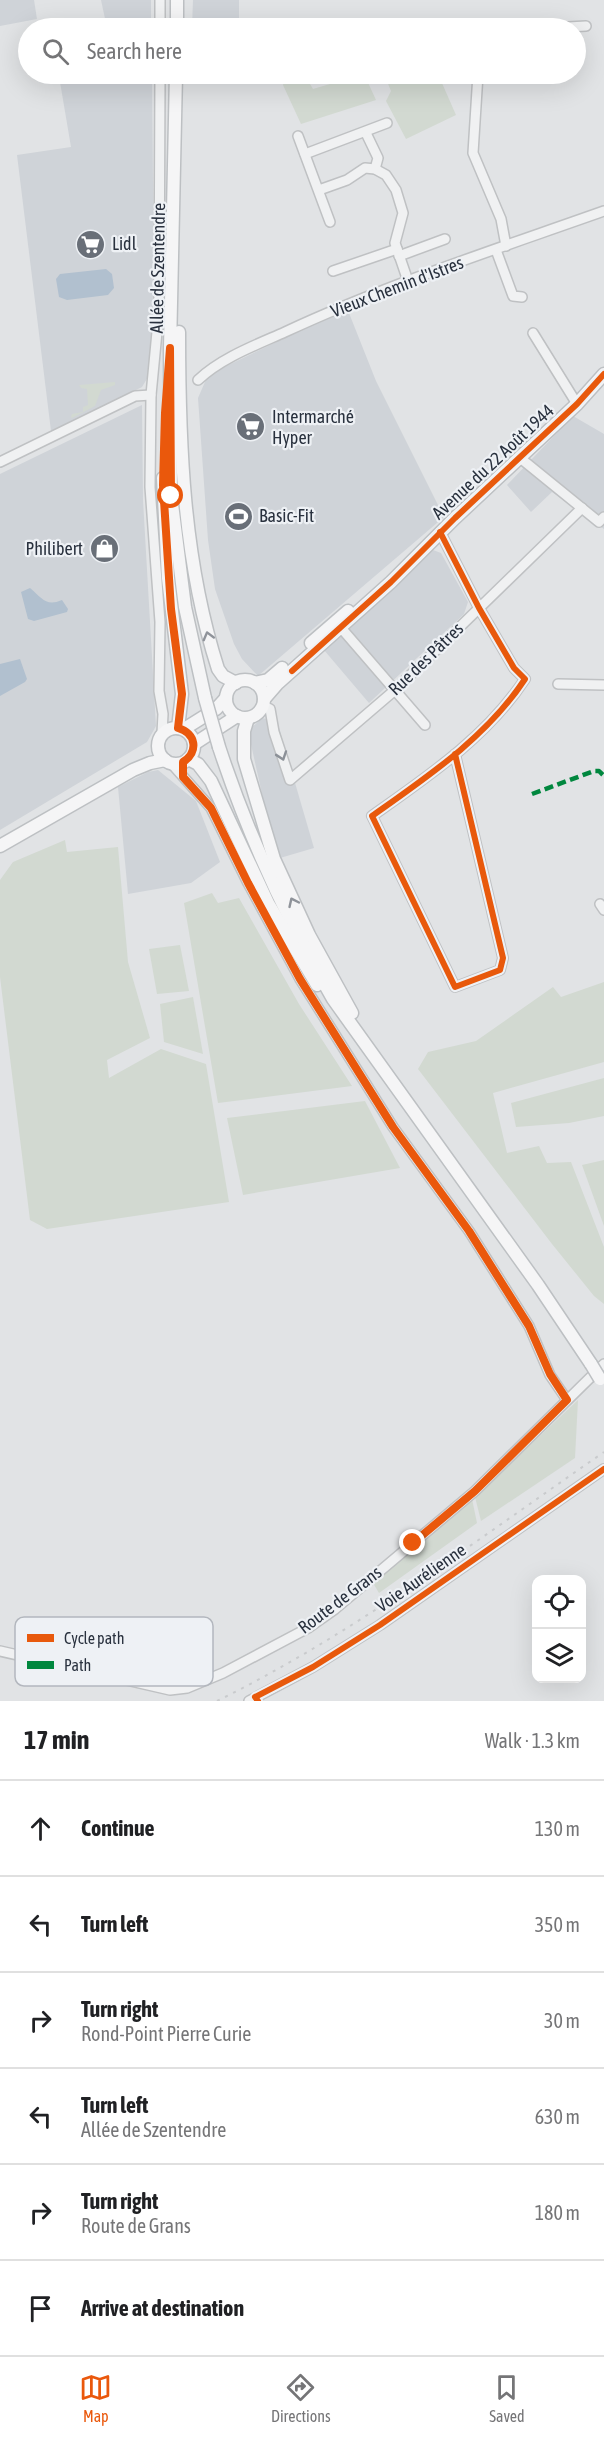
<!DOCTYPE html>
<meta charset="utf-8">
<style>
:root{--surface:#fff;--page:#f2f2f2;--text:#202124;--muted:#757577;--line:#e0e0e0;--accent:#ea580c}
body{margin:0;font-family:"Asap Condensed",sans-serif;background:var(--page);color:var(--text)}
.controls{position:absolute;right:18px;bottom:18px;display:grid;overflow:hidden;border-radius:12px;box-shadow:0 6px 24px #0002}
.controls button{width:54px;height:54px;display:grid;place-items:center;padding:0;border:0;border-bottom:2px solid var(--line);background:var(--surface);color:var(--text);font:30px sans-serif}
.stop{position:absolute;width:18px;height:18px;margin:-14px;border:4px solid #ea580c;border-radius:50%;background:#fff}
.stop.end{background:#ea580c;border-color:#fff;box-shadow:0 2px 6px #0008}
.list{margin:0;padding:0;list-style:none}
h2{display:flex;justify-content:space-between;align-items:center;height:78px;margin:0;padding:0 24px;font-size:26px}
h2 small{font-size:20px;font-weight:400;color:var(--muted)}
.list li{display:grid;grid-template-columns:39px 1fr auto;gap:18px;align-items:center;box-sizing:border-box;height:96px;padding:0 24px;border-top:2px solid var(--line)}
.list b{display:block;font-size:22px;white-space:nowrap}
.list p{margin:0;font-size:20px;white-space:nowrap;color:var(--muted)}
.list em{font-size:20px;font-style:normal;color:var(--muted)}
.icon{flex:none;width:33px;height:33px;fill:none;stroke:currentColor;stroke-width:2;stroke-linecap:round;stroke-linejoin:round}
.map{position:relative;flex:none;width:604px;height:1701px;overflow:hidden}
.search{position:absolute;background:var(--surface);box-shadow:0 6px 24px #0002;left:18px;right:18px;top:18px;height:66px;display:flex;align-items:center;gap:15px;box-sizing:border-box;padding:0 21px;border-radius:33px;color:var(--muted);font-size:22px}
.sheet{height:654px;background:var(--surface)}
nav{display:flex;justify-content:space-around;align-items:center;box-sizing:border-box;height:84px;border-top:2px solid var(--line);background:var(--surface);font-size:16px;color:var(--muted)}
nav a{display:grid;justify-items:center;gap:3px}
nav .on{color:var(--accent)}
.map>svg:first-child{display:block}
.built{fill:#cfd3d8}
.green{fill:#d2d9d1}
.water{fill:#b1c0cf}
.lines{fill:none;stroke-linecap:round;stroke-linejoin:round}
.minor-casing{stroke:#bfc1c3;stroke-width:12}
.major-casing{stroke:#bdc0c3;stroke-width:15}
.minor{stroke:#f0f1f2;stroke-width:9}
.major{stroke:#f5f5f6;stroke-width:12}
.rail{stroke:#c9cbcd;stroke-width:2;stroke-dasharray:3 6;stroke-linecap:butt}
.major-bridge-casing{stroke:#bdc0c3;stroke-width:15;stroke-linecap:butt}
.major-bridge{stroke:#f5f5f6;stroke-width:12}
.quiet{stroke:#00873e;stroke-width:4.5;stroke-dasharray:9 4.5;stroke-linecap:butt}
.cycleway-casing{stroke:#eef1f5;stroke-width:10}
.cycleway{stroke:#e8590c;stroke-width:6}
.oneway{stroke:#8f939a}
.oneway2{stroke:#8c9198}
.route{stroke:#ea580c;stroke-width:8}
.labels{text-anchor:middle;stroke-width:4.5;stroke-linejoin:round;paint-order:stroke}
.poi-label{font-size:18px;fill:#29313e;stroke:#eef1f5;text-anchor:start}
.street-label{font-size:18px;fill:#29313e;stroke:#eef1f5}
.key{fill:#eef1f5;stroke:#b3b7be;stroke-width:1.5}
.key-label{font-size:16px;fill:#29313e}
</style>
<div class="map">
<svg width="604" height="1701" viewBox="0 0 604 1701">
<rect width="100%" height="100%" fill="#e1e3e5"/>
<g class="built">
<path d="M 0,0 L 34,0 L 37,19 L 0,26 Z"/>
<path d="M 101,0 L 151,0 L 151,28 L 107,28 Z"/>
<path d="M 193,0 L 239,0 L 239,22 L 192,27 Z"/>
<path d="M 101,74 L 152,74 L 154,297 L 148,377 L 142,387 L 136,390 L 51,431 L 17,155 L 71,147 L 60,82 Z"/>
<path d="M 347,308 L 376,381 L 444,517 L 258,676 L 242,659 L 234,644 L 215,589 L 208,540 L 198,398 L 208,375 Z"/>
<path d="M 142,405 L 143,500 L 156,726 L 147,742 L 0,830 L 0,474 Z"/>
<path d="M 573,416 L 604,434 L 604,529 L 552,492 L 531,512 L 507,485 Z"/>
<path d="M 433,550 L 441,553 L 468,602 L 464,614 L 369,703 L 324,650 Z"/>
<path d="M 262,718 L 277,721 L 314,848 L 280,858 L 271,834 L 248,731 Z"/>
<path d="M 158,770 L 196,801 L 220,862 L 191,883 L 128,894 L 118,787 L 148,772 Z"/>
</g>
<g class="green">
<path d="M 286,74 L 304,74 L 313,89 L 330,84 L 332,74 L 364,74 L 376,100 L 301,124 L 283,85 Z"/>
<path d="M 384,74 L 438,74 L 456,115 L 406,139 L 386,101 L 391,91 Z"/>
<path d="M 115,382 L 115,385 L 101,390 L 95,406 L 72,418 L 71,417 L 72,414 L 83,412 L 83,407 L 88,405 L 87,389 L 81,388 L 79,385 Z"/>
<path d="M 65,840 L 67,852 L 118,847 L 128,962 L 150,1038 L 107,1060 L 109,1078 L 161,1049 L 206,1064 L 229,1202 L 47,1229 L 30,1220 L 0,977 L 0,880 L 13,862 Z"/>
<path d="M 212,893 L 218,903 L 239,898 L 299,1004 L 352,1086 L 218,1103 L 184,903 Z"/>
<path d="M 180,945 L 189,991 L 157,994 L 149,949 Z"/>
<path d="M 604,982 L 604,1062 L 493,1093 L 507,1153 L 539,1146 L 547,1163 L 571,1162 L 604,1247 L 604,1304 L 594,1296 L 552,1244 L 418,1069 L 428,1052 L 476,1041 L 553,987 L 561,997 Z"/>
<path d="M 193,997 L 203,1054 L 164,1042 L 160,1004 Z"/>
<path d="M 604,1078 L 604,1116 L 569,1123 L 516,1127 L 511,1103 Z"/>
<path d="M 365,1101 L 400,1168 L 243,1195 L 227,1118 Z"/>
<path d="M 604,1160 L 604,1226 L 582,1165 Z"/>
<path d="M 578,1400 L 575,1458 L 481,1521 L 475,1497 Z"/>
<path d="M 472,1499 L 477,1523 L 379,1593 L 373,1583 Z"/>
</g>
<g class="water">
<path d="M 106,269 L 112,274 L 114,288 L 108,295 L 67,300 L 59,297 L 56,279 L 60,274 Z"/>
<path d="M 30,588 C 42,598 46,607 62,600 L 68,609 L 67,612 L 34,621 L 28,619 L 21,592 Z"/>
<path d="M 20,659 L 27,679 L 25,682 L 0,696 L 0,664 Z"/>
</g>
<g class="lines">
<defs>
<g id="minor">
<path d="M 160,28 L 160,0"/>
<path d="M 550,28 L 586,26"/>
<path d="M 160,74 L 159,311 L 151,395 L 150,487 L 160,622 L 159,691 L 163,714 L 162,733"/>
<path d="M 478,74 L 473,153 L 501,219 L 506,246"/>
<path d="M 366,133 L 378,158 L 375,169"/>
<path d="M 298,136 L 330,222"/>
<path d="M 305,154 L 387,123"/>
<path d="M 319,190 L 347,180 L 365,168 L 375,169 L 386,175 L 396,190 L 403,213 L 395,243 L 408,281"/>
<path d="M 496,250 L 513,296 L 522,297"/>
<path d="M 399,256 L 445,239"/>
<path d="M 333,271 L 397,249"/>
<path d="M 533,333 L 577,404"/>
<path d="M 198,380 C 221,358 256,345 285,332 C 388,284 497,249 604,211"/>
<path d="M 519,457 L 599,522 L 604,517"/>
<path d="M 0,462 L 135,396 L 151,395"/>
<path d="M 440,532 L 479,608 L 514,668 L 525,679 C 487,737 427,777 372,816 L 455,987 L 500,970 L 503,958 L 455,754"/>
<path d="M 336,622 L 425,725"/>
<path d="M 558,684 L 604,685"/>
<path d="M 263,706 L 270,709 L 274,732 L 290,780 L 395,690 L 582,508"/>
<path d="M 171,763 L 211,808 L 248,883 L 300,979 L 393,1127 L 469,1231 L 529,1326 L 550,1375 L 567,1400"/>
<path d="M 600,904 L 604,910"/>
<path d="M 0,1651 L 170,1690 L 187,1688 L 223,1673 L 308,1628 L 335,1609 L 475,1491 L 604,1364"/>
<path d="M 249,1701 L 313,1667 L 380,1625 L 604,1469"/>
</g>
<g id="major">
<path d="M 177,28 L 177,0"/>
<path d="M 176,74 L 170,348 L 171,496 L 185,607 L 205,698"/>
<path d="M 179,332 C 179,445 183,560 218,669 L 223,676 L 236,683"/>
<path d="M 163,478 L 168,578 L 182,694 L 178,728"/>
<path d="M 311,643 L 348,611"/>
<circle cx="245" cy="699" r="19"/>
<path d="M 255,683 L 268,680 L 282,668"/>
<path d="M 264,699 L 277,684 L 391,582 L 455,518 L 577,404 L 604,374"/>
<path d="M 248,718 L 244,731 L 244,759 L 274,859 L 309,935 L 352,1013"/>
<circle cx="176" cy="746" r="18"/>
<path d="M 184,729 L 216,709 L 226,698"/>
<path d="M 194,744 L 237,716"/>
<path d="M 219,747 C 248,835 286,918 333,999 L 538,1285 L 591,1364"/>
<path d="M 188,759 L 198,764 L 211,781 L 268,903 L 317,985"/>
<path d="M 0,846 L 133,770 L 150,763 L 165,760"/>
</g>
</defs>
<use href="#minor" class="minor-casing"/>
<use href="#major" class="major-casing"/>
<use href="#minor" class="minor"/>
<use href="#major" class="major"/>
<path class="rail" d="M 217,1701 C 355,1633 478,1539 604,1452"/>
<defs>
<g id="major-bridge">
<path d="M 205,698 L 219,747"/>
<path d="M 591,1364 L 600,1379"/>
</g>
</defs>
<use href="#major-bridge" class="major-bridge-casing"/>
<use href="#major-bridge" class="major-bridge"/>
<path class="quiet" d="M 532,794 L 594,771 L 599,771 L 604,776"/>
<defs>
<g id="cycleway">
<path d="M 440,532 L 479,608 L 514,668 L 525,679 C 487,737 427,777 372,816 L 455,987 L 500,970 L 503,958 L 455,754"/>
<path d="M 292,671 L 391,582 L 455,518 L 577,404 L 604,374"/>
<path d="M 258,1701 L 255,1697 L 313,1667 L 380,1625 L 604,1469"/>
</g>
</defs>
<use href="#cycleway" class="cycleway-casing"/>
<use href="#cycleway" class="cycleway"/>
</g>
<defs><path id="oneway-chevron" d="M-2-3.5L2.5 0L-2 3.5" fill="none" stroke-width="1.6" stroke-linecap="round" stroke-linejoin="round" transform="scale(1.5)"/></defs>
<g class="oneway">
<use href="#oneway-chevron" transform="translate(208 636) rotate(-105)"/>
<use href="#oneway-chevron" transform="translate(293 902) rotate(-115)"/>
</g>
<use class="oneway2" href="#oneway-chevron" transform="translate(282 756) rotate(71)"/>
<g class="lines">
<path class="route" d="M 171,496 L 170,348 L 165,413 L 163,485 L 171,609 L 182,694 L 178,728 C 196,733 199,752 183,762 L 183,777 L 211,808 L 248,883 L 300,979 L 393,1127 L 469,1231 L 529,1326 L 550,1374 L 567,1400 L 475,1491 L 413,1543"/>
</g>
<defs>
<symbol id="supermarket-disc" viewBox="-11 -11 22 22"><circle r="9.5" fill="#696f78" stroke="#eef1f5"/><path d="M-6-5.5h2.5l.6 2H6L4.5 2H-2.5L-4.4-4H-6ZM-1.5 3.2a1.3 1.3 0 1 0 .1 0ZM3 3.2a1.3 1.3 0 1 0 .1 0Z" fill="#fff"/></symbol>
<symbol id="stadium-disc" viewBox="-11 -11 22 22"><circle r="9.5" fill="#696f78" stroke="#eef1f5"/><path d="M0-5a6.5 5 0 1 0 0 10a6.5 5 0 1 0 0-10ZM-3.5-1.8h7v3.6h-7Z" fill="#fff"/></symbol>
<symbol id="shop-disc" viewBox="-11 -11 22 22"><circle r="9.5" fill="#696f78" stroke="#eef1f5"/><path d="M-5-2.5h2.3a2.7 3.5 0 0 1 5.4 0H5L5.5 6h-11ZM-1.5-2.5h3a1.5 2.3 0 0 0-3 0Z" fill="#fff"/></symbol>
</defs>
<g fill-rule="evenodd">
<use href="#supermarket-disc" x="74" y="228" width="33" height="33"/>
<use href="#supermarket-disc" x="234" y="410" width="33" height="33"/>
<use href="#stadium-disc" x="222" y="500" width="33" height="33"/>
<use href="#shop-disc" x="88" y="532" width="33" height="33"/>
</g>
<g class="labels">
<g class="poi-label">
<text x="112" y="250">Lidl</text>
<text x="272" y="423">Intermarché<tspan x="272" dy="21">Hyper</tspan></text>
<text x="259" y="522">Basic-Fit</text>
<text x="83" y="555" text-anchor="end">Philibert</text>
</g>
<g class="street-label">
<text transform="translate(158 268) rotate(-89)" y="6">Allée de Szentendre</text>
<text transform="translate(397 287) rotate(-21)" y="6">Vieux Chemin d'Istres</text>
<text transform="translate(493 462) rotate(-43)" y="6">Avenue du 22 Août 1944</text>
<text transform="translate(426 659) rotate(-44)" y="6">Rue des Pâtres</text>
<text transform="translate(421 1578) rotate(-35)" y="6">Voie Aurélienne</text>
<text transform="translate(340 1600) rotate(-37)" y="6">Route de Grans</text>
</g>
</g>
<rect x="15" y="1617" width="198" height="69" rx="9" class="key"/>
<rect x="27" y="1634" width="27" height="8" fill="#e8590c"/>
<rect x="27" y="1661" width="27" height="8" fill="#00873e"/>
<g class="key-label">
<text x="64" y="1644">Cycle path</text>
<text x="64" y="1671">Path</text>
</g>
</svg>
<div class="controls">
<button><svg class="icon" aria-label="locate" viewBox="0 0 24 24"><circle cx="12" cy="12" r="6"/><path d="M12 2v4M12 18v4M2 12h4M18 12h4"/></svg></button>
<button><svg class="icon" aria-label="layers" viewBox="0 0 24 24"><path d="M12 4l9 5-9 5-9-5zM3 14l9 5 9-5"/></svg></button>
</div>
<div class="stop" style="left:171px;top:496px"></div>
<div class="stop end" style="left:413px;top:1543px"></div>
<div class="search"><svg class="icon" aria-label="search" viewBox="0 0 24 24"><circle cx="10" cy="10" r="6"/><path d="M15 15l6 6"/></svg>Search here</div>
</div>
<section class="sheet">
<h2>17 min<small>Walk · 1.3 km</small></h2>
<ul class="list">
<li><svg class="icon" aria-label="ahead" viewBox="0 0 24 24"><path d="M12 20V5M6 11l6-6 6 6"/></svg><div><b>Continue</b></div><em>130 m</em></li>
<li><svg class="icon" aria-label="left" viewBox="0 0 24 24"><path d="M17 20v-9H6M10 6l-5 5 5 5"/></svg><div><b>Turn left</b></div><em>350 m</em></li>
<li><svg class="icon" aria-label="right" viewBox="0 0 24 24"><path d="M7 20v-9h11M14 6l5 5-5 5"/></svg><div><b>Turn right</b><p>Rond-Point Pierre Curie</p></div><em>30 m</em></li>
<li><svg class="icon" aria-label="left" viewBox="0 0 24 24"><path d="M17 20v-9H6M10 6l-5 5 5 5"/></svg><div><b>Turn left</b><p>Allée de Szentendre</p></div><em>630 m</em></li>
<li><svg class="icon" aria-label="right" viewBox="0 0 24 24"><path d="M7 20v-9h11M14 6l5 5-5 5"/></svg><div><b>Turn right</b><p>Route de Grans</p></div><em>180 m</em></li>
<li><svg class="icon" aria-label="arrive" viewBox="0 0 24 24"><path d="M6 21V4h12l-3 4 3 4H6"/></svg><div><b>Arrive at destination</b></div></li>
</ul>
</section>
<nav>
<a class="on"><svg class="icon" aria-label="map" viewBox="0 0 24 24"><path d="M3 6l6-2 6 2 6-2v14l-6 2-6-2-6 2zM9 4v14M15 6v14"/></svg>Map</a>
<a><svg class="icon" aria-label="directions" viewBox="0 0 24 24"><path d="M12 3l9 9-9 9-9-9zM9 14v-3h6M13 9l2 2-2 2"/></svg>Directions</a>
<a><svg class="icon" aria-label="saved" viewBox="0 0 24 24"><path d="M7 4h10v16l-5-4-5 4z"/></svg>Saved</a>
</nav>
